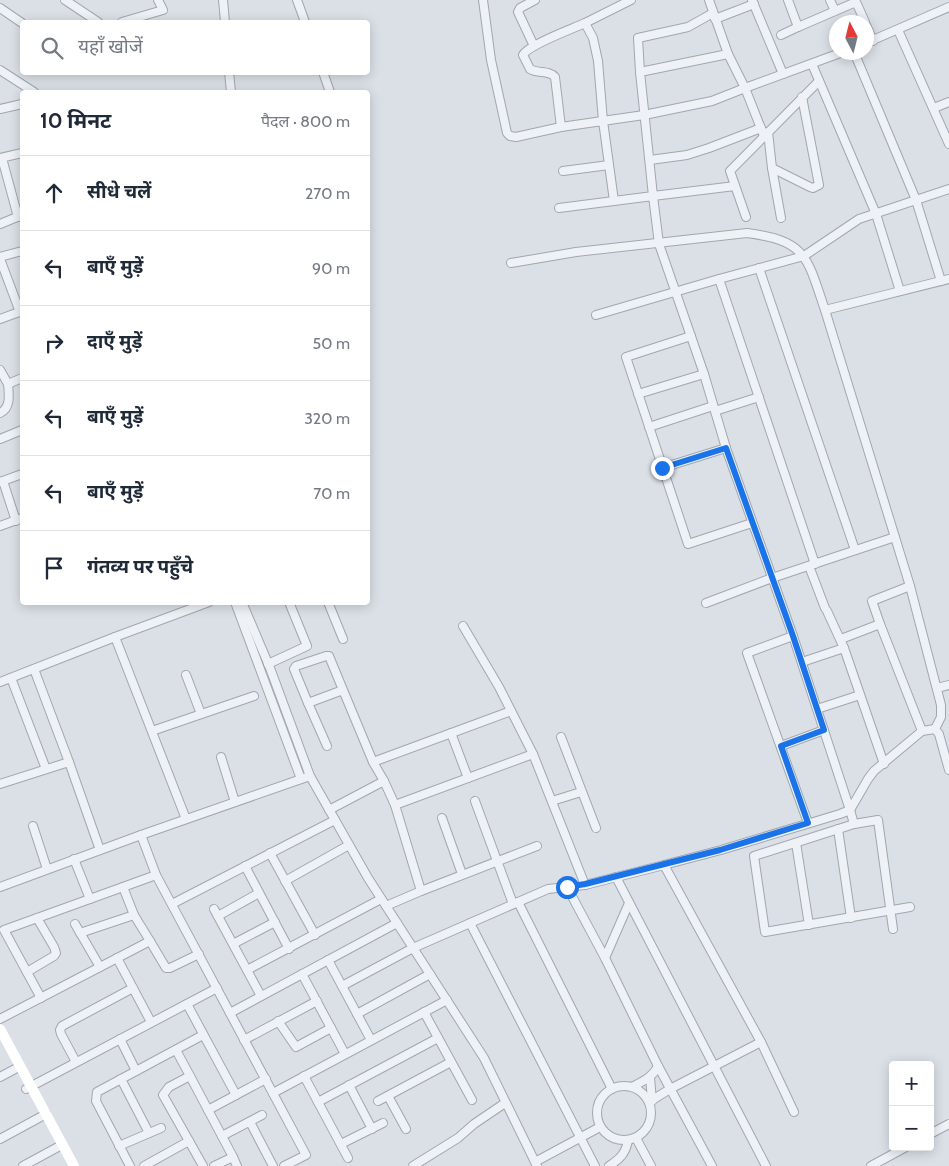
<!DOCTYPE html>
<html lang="hi">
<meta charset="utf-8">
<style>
:root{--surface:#fff;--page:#f2f2f3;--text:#1f2937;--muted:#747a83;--line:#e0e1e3}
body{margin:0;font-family:Cabin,"Noto Sans Devanagari",sans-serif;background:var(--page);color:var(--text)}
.controls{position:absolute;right:15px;bottom:15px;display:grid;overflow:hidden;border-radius:5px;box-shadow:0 2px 12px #0003}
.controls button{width:45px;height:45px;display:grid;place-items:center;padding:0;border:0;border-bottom:1px solid var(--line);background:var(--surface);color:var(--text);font:25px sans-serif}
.compass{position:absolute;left:829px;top:15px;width:45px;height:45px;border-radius:50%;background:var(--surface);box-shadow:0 2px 12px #0003;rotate:353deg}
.stop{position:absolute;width:15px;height:15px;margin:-11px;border:4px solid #1a73e8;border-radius:50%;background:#fff}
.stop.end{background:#1a73e8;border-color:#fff;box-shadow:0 1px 5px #0008}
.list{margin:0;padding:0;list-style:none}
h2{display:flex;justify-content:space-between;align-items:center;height:65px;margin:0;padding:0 20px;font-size:21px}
h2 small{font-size:16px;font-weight:400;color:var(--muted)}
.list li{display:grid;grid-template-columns:32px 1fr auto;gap:15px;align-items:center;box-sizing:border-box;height:75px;padding:0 20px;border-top:1px solid var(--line)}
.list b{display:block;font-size:19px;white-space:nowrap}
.list em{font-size:16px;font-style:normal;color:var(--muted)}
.icon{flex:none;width:28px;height:28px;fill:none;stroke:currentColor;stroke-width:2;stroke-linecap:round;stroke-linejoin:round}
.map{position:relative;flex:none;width:949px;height:1166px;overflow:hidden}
.search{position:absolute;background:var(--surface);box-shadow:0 2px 12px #0003;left:20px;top:20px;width:350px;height:55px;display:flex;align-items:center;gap:12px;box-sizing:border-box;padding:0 18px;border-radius:5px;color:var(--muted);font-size:19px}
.panel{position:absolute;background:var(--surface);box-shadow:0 2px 12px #0003;left:20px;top:90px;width:350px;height:515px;border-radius:5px}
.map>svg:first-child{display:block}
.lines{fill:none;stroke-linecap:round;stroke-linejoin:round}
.street-casing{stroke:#a0a7b1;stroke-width:10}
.street{stroke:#eef1f5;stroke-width:8}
.secondary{stroke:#fff;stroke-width:10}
.route{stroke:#1a73e8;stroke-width:6}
</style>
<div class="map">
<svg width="949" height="1166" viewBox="0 0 949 1166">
<rect width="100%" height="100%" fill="#dbe0e7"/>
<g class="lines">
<defs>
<g id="street">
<path d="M 65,0 L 98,22"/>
<path d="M 223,0 L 225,22"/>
<path d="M 297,0 L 305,22"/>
<path d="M 483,0 L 491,60 L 507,133 L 510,136 L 516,137 L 561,127"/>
<path d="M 709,0 L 728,54"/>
<path d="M 752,0 L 783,74"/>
<path d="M 788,0 L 798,27 L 856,2 L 865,22"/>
<path d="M 830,0 L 835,11"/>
<path d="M 0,8 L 22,23"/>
<path d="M 715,19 L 754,4"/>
<path d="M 122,22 L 163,10 L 158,0"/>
<path d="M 585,23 L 631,0"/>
<path d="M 866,25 L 873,41"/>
<path d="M 898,30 L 949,144"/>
<path d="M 781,35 L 798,27"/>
<path d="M 866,43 L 949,7"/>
<path d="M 534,46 L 518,12 L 520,8 L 535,0"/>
<path d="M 854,52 L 916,200 L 941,281"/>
<path d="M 812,64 L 876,214 L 900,291"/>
<path d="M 0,70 L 34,92"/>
<path d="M 229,72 L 231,92"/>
<path d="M 323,72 L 330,92"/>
<path d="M 640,72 L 638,38 L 688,27 L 713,13"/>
<path d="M 934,108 L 949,102"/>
<path d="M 0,109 L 22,104"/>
<path d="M 768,132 L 772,168 L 810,187 L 813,188 L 819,185 L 802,97"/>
<path d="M 0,158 L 22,153"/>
<path d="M 2,158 L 18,217"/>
<path d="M 650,160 L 687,155 L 709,148 L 761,128"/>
<path d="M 772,168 L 781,218"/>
<path d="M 563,171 L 609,165"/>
<path d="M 735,186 L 653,196 L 640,72 L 728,54 L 745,88 L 843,52"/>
<path d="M 614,201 L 603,121 L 598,61 L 593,38 L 585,23 C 572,29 528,45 523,55 L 530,69 C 538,74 549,70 555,77 L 561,127 L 644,115 L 712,101 L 745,88 L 764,136"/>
<path d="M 559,208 L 653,196 L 659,244 L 704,374 L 726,448 L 793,636 L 850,810 L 854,824 L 878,820 L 893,929"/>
<path d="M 746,217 L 730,171 L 819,81"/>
<path d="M 0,224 L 22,215"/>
<path d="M 0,257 L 22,251"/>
<path d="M 0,259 L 20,312"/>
<path d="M 511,263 L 576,252 L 747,233 C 808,241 807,258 825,310 L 910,586 L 941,705 L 941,717 L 935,729"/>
<path d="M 759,268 L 855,550"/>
<path d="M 719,279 L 815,564"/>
<path d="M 825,310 L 949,279"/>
<path d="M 596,315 L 719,279 L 804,256 L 859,219 L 949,189"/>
<path d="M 0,319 L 22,311"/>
<path d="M 691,336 L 626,357 L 688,544 L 752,523"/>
<path d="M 0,370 L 8,384 L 22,378"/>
<path d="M 638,394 L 704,374"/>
<path d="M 715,411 L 759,397"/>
<path d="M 0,413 C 11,408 9,395 8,384"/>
<path d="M 649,427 L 713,406"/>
<path d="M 0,439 L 22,430"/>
<path d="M 662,468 L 726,448"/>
<path d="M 3,481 L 16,521"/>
<path d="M 0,482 L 22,474"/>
<path d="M 0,526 L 22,518"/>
<path d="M 809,566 L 825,608"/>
<path d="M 235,602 L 301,779"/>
<path d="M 242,602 L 270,668 L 310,776"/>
<path d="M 328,602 L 343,639"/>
<path d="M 706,603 L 772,578 L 895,537"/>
<path d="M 880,624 L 922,731"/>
<path d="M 793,636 L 747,653 L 808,823"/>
<path d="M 115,637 L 209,602"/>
<path d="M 841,639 L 880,624 L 872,601 L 910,586"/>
<path d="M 844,648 L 884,764"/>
<path d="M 802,662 L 844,648 L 827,611"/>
<path d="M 268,664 L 307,646 L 289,602"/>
<path d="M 34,669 L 69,762"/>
<path d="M 186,675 L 201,714"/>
<path d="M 11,678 L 46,769"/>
<path d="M 0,682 L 115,637 L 186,819"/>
<path d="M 937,688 L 949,685"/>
<path d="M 308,703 L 327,746"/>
<path d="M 817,709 L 860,695"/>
<path d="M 152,731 L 254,696"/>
<path d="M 451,733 L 468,778"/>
<path d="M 561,737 L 596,828"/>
<path d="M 781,746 L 824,730"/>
<path d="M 221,757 L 235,802"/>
<path d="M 373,762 L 511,711"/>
<path d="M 384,781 L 395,805 L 421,891 L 537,846"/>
<path d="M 0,784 L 69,762 L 100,850"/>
<path d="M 475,801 L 513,904"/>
<path d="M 552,801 L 581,792"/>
<path d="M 395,805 L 533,754"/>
<path d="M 329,810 L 384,781 L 373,762 L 343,690 L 308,703 L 294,669 L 296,666 L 326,656 L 329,656 L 343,690"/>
<path d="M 442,818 L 462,874"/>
<path d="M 854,824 L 754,856 L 765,932 L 910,907"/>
<path d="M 33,826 L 47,869"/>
<path d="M 838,829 L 851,918"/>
<path d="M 141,835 L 310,776 L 368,878 L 484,1058 L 537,1166"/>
<path d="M 796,843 L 809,925"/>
<path d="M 270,853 L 315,935"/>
<path d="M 74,859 L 90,899"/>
<path d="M 664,865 L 721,850 L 840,814 L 850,810 L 868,779 L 874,771 L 922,731 L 935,729 L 939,734 L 949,770"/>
<path d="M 245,866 L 289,949"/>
<path d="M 616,877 L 766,1166"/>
<path d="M 285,881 L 349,845"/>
<path d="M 585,885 L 664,865 L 761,1042 L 794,1112"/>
<path d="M 0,887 L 141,835 L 156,875 L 306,1155 L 284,1166"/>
<path d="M 567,887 L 605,958 L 658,1066 L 712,1166"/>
<path d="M 518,902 L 612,1089"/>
<path d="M 172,904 L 335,820"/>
<path d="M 386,906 L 421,891"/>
<path d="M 214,909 L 261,996"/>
<path d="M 218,916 L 259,893"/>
<path d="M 470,923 L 595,1166"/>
<path d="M 75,924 L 100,967"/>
<path d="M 80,933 L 134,915"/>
<path d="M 150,941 L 166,968 L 170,968 L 199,954"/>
<path d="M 233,944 L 275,922"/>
<path d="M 117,958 L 151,1022"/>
<path d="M 605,958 L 629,903"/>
<path d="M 328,960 L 371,1040"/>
<path d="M 247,970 L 381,899"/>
<path d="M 27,972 L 54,956 L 56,953 L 54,947 L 37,918"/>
<path d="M 302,974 L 345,1054"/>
<path d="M 342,986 L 413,948 L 548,889 L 585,885 L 533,754 L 499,687 L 463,626"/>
<path d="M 41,998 L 4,930 L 123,887"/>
<path d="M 187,1004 L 236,1095 L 266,1079"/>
<path d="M 424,1012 L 472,1100"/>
<path d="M 230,1013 L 397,923"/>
<path d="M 357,1014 L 430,974"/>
<path d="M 0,1019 L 150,941 L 134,915 L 123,887 L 156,875"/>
<path d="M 278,1021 L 296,1047 L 331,1028"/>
<path d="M 120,1039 L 136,1071"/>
<path d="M 244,1040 L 317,1001"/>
<path d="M 76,1062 L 61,1034 L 60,1030 L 62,1026 L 133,988"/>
<path d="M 190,1076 L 233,1157 L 214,1166"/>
<path d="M 304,1076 L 348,1158"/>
<path d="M 0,1077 L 15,1069"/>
<path d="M 650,1077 L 652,1101"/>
<path d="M 121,1079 L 149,1133"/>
<path d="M 349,1085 L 372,1129"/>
<circle cx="624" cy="1113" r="27"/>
<path d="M 632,1087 C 643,1081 653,1077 658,1066"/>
<path d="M 26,1089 L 217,988"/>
<path d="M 273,1093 L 447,1000"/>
<path d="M 388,1096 L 406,1129"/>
<path d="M 378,1101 L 451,1062"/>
<path d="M 318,1102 L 438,1038"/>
<path d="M 649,1102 L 670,1089 L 761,1042"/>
<path d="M 208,1110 L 236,1095"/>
<path d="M 250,1122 L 273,1166"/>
<path d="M 930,1134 L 949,1124"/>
<path d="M 222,1136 L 262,1115"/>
<path d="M 636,1138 L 651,1166"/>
<path d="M 0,1139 L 46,1114"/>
<path d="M 189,1141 L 203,1166"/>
<path d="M 341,1144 L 383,1123"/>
<path d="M 119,1146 L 161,1128"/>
<path d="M 233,1157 L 237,1166"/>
<path d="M 535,1162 L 600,1127"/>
<path d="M 23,1166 L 58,1147"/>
<path d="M 130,1166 L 96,1101 L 97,1092 L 203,1035"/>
<path d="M 144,1166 L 189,1141 L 163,1095 L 169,1087 L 190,1076 L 176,1050"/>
<path d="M 413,1166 L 458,1138 L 474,1124 L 505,1103"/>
<path d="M 609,1166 C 620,1159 626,1153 628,1140"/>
<path d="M 871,1166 L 906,1147"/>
</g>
</defs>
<use href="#street" class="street-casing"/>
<use href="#street" class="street"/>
<path class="secondary" d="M 0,1029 L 74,1166"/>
</g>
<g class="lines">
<path class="route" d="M 567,887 L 585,884 L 720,850 L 808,823 L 781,746 L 824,730 L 793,636 L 726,448 L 662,468"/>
</g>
</svg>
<div class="controls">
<button>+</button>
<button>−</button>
</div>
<svg class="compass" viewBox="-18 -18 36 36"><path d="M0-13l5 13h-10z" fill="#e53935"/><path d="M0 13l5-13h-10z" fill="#747a83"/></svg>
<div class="stop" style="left:567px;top:887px"></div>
<div class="stop end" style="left:662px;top:468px"></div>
<div class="search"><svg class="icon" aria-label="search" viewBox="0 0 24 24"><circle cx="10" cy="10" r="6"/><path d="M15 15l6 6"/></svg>यहाँ खोजें</div>
<section class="panel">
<h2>10 मिनट<small>पैदल · 800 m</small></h2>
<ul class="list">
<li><svg class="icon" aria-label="ahead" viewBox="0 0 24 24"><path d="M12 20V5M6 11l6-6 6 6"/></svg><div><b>सीधे चलें</b></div><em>270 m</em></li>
<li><svg class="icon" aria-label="left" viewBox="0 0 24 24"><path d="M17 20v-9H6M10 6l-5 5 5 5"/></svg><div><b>बाएँ मुड़ें</b></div><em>90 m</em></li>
<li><svg class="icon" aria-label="right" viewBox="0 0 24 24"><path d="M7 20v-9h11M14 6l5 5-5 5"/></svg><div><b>दाएँ मुड़ें</b></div><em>50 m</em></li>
<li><svg class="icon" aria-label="left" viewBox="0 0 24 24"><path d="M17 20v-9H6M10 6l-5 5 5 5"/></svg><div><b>बाएँ मुड़ें</b></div><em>320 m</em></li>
<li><svg class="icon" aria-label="left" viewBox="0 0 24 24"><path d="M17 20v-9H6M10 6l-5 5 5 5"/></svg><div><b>बाएँ मुड़ें</b></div><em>70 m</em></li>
<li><svg class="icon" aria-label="arrive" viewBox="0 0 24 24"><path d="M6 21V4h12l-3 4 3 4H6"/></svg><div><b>गंतव्य पर पहुँचे</b></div></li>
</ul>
</section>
</div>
